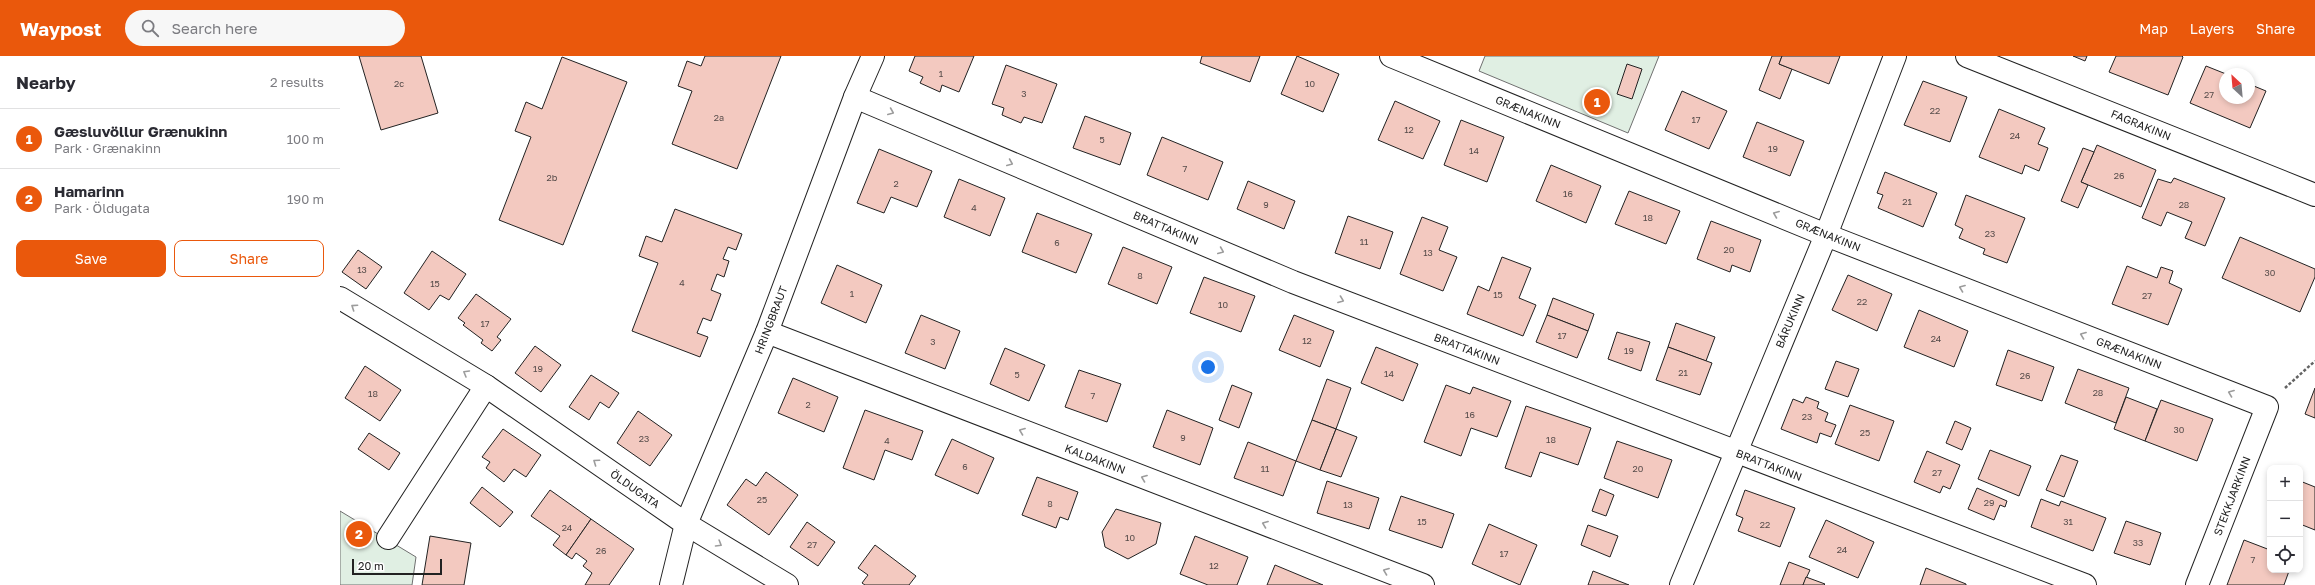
<!DOCTYPE html>
<meta charset="utf-8">
<style>
:root{--surface:#fff;--page:#f7f7f7;--text:#2b2b33;--muted:#7c7c81;--line:#e1e1e2;--accent:#ea580c}
body{margin:0;font-family:"Golos Text",sans-serif;background:var(--page);color:var(--text)}
.controls{position:absolute;right:12px;bottom:12px;display:grid;overflow:hidden;border-radius:8px;box-shadow:0 2px 6px #0003}
.controls button{width:36px;height:36px;display:grid;place-items:center;padding:0;border:0;border-bottom:1px solid var(--line);background:var(--surface);color:var(--text);font:20px sans-serif}
.compass{position:absolute;left:1879px;top:12px;width:36px;height:36px;border-radius:50%;background:var(--surface);box-shadow:0 2px 6px #0003;rotate:334deg}
.scale{position:absolute;left:12px;bottom:10px;width:90px;box-sizing:border-box;padding-left:4px;border:2px solid #222;border-top:0;font-size:11px;line-height:14px;white-space:nowrap;color:#222;-webkit-text-stroke:3px #fff;paint-order:stroke}
.you{position:absolute;left:868px;top:311px;width:14px;height:14px;margin:-10px;border:3px solid #fff;border-radius:50%;background:#1a73e8;box-shadow:0 0 0 6px #1a73e833}
.badge{display:grid;place-items:center;width:26px;height:26px;border-radius:50%;background:var(--accent);color:#fff;font-size:13px;font-weight:700}
.pin{position:absolute;translate:-50% -50%;border:2px solid #fff;box-shadow:0 1px 4px #0006}
.list{margin:0;padding:0;list-style:none}
h2{display:flex;justify-content:space-between;align-items:center;height:52px;margin:0;padding:0 16px;font-size:17px}
h2 small{font-size:13px;font-weight:400;color:var(--muted)}
.list li{display:grid;grid-template-columns:26px 1fr auto;gap:12px;align-items:center;box-sizing:border-box;height:60px;padding:0 16px;border-top:1px solid var(--line)}
.list b{display:block;font-size:15px;white-space:nowrap}
.list p{margin:0;font-size:13px;white-space:nowrap;color:var(--muted)}
.list em{font-size:13px;font-style:normal;color:var(--muted)}
.actions{display:flex;gap:8px;padding:12px 16px}
.actions a{flex:1;padding:9px 0;border:1px solid var(--accent);border-radius:8px;text-align:center;font-size:14px;color:var(--accent)}
.actions .main{background:var(--accent);color:#fff}
.icon{flex:none;width:22px;height:22px;fill:none;stroke:currentColor;stroke-width:2;stroke-linecap:round;stroke-linejoin:round}
.map{position:relative;flex:none;width:1975px;height:529px;overflow:hidden}
header{display:flex;align-items:center;gap:24px;box-sizing:border-box;height:56px;padding:0 20px;background:var(--accent);color:#fff}
header strong{font-size:19px}
nav{display:flex;gap:22px;margin-inline-start:auto;font-size:14px}
.search{width:280px;height:36px;background:var(--page);display:flex;align-items:center;gap:10px;box-sizing:border-box;padding:0 14px;border-radius:22px;color:var(--muted);font-size:15px}
main{display:flex}
aside{flex:1;background:var(--surface)}
.map>svg:first-child{display:block}
.green{fill:#e0efe3;stroke:#6f6f6f}
.building{fill:#f3c9c0;stroke:#222}
.lines{fill:none;stroke-linecap:round;stroke-linejoin:round}
.minor-casing{stroke:#222;stroke-width:24}
.path{stroke:#646464;stroke-width:2.5;stroke-dasharray:3 2;stroke-linecap:butt}
.minor{stroke:#fff;stroke-width:22}
.oneway{stroke:#9c9c9c}
.labels{text-anchor:middle;stroke-width:3;stroke-linejoin:round;paint-order:stroke}
.number-label{font-size:9px;fill:#564c4a}
.street-label{font-size:11px;fill:#222;stroke:#fff}
</style>
<header>
<strong>Waypost</strong>
<div class="search"><svg class="icon" aria-label="search" viewBox="0 0 24 24"><circle cx="10" cy="10" r="6"/><path d="M15 15l6 6"/></svg>Search here</div>
<nav><a>Map</a><a>Layers</a><a>Share</a></nav>
</header>
<main>
<aside>
<h2>Nearby<small>2 results</small></h2>
<ul class="list">
<li><span class="badge">1</span><div><b>Gæsluvöllur Grænukinn</b><p>Park · Grænakinn</p></div><em>100 m</em></li>
<li><span class="badge">2</span><div><b>Hamarinn</b><p>Park · Öldugata</p></div><em>190 m</em></li>
</ul>
<div class="actions"><a class="main">Save</a><a>Share</a></div>
</aside>
<div class="map">
<svg width="1975" height="529" viewBox="0 0 1975 529">
<rect width="100%" height="100%" fill="#fff"/>
<g class="green">
<path d="M 1145,0 L 1319,0 L 1288,77 L 1139,15 Z"/>
<path d="M 0,455 L 76,501 L 72,529 L 0,529 Z"/>
</g>
<g class="building">
<path d="M 19,0 L 81,0 L 98,57 L 41,74 Z"/>
<path d="M 365,0 L 441,0 L 397,113 L 332,88 L 352,35 L 338,30 L 347,5 L 361,10 Z"/>
<path d="M 575,0 L 634,0 L 619,36 L 602,29 L 600,36 L 580,27 L 583,21 L 569,15 Z"/>
<path d="M 862,0 L 920,0 L 910,26 L 860,7 Z"/>
<path d="M 957,0 L 999,18 L 983,56 L 941,38 Z"/>
<path d="M 1432,0 L 1442,0 L 1439,8 L 1452,13 L 1440,43 L 1419,34 Z"/>
<path d="M 1442,0 L 1500,0 L 1489,28 L 1439,8 Z"/>
<path d="M 1733,0 L 1747,0 L 1745,5 Z"/>
<path d="M 1776,0 L 1842,0 L 1843,1 L 1828,39 L 1769,16 Z"/>
<path d="M 222,1 L 287,26 L 223,189 L 159,164 L 191,81 L 175,75 L 186,46 L 202,53 Z"/>
<path d="M 1287,8 L 1302,13 L 1292,43 L 1277,38 Z"/>
<path d="M 666,9 L 717,28 L 702,67 L 684,61 L 681,67 L 662,59 L 664,52 L 652,48 Z"/>
<path d="M 1866,10 L 1886,18 L 1885,42 L 1909,42 L 1909,28 L 1926,35 L 1910,72 L 1850,47 Z"/>
<path d="M 1583,25 L 1627,41 L 1610,86 L 1564,69 Z"/>
<path d="M 1342,35 L 1387,55 L 1369,93 L 1325,74 Z"/>
<path d="M 1055,45 L 1100,65 L 1083,103 L 1038,84 Z"/>
<path d="M 1659,53 L 1705,72 L 1698,88 L 1708,92 L 1699,115 L 1685,109 L 1682,118 L 1639,101 Z"/>
<path d="M 745,60 L 791,77 L 780,109 L 733,92 Z"/>
<path d="M 1121,64 L 1164,81 L 1147,126 L 1104,109 Z"/>
<path d="M 1417,66 L 1464,85 L 1450,120 L 1403,101 Z"/>
<path d="M 822,81 L 883,106 L 868,144 L 807,119 Z"/>
<path d="M 1757,89 L 1816,114 L 1801,151 L 1741,126 Z"/>
<path d="M 1743,92 L 1754,96 L 1741,126 L 1748,129 L 1738,152 L 1721,145 Z"/>
<path d="M 539,93 L 592,115 L 577,151 L 551,141 L 544,157 L 517,147 Z"/>
<path d="M 1211,109 L 1261,130 L 1246,167 L 1196,145 Z"/>
<path d="M 1545,116 L 1597,137 L 1583,171 L 1538,152 L 1543,139 L 1537,137 Z"/>
<path d="M 1834,122 L 1885,142 L 1865,190 L 1845,182 L 1852,166 L 1827,156 L 1821,170 L 1802,162 L 1818,123 L 1831,127 Z"/>
<path d="M 619,123 L 665,142 L 650,180 L 604,161 Z"/>
<path d="M 908,125 L 955,145 L 944,173 L 897,153 Z"/>
<path d="M 1289,135 L 1340,155 L 1326,188 L 1275,168 Z"/>
<path d="M 1626,139 L 1685,162 L 1667,207 L 1643,198 L 1645,193 L 1619,182 L 1623,173 L 1615,169 Z"/>
<path d="M 335,153 L 402,178 L 396,194 L 388,191 L 383,203 L 389,205 L 384,221 L 377,218 L 371,234 L 381,238 L 371,265 L 363,262 L 357,277 L 368,281 L 360,301 L 292,275 L 318,207 L 299,200 L 306,180 L 322,186 Z"/>
<path d="M 697,157 L 752,178 L 736,217 L 682,196 Z"/>
<path d="M 1008,160 L 1053,176 L 1040,213 L 995,197 Z"/>
<path d="M 1082,161 L 1108,171 L 1099,194 L 1117,201 L 1103,235 L 1060,218 Z"/>
<path d="M 1371,165 L 1421,184 L 1410,216 L 1392,209 L 1390,216 L 1357,203 Z"/>
<path d="M 1900,181 L 1975,213 L 1975,221 L 1960,256 L 1882,222 Z"/>
<path d="M 783,191 L 832,211 L 817,248 L 768,228 Z"/>
<path d="M 18,194 L 42,211 L 26,233 L 2,216 Z"/>
<path d="M 92,195 L 126,218 L 109,244 L 100,239 L 89,254 L 64,237 Z"/>
<path d="M 1162,201 L 1191,212 L 1179,242 L 1196,249 L 1183,280 L 1127,258 L 1138,230 L 1149,235 Z"/>
<path d="M 497,209 L 542,229 L 526,267 L 481,247 Z"/>
<path d="M 1787,210 L 1817,222 L 1821,211 L 1833,215 L 1829,227 L 1842,233 L 1828,269 L 1772,248 Z"/>
<path d="M 1508,219 L 1552,238 L 1537,275 L 1492,254 Z"/>
<path d="M 864,221 L 915,240 L 901,276 L 850,257 Z"/>
<path d="M 136,238 L 171,263 L 157,281 L 161,284 L 152,295 L 141,287 L 143,284 L 123,269 L 125,267 L 118,262 Z"/>
<path d="M 1213,242 L 1254,258 L 1248,275 L 1207,259 Z"/>
<path d="M 1579,254 L 1628,275 L 1614,311 L 1564,291 Z"/>
<path d="M 581,259 L 620,275 L 605,313 L 565,297 Z"/>
<path d="M 954,259 L 994,275 L 980,311 L 939,294 Z"/>
<path d="M 1207,259 L 1248,275 L 1237,302 L 1196,286 Z"/>
<path d="M 1336,267 L 1375,281 L 1366,305 L 1328,291 Z"/>
<path d="M 1277,276 L 1310,286 L 1301,315 L 1268,303 Z"/>
<path d="M 195,290 L 221,309 L 201,336 L 175,317 Z"/>
<path d="M 1036,291 L 1078,308 L 1063,345 L 1021,327 Z"/>
<path d="M 1328,291 L 1372,307 L 1360,339 L 1316,324 Z"/>
<path d="M 665,292 L 705,309 L 689,345 L 650,328 Z"/>
<path d="M 1668,294 L 1714,311 L 1702,345 L 1656,329 Z"/>
<path d="M 1496,305 L 1519,313 L 1508,341 L 1485,333 Z"/>
<path d="M 25,310 L 61,334 L 40,365 L 5,342 Z"/>
<path d="M 1738,313 L 1789,332 L 1776,367 L 1725,347 Z"/>
<path d="M 739,314 L 781,328 L 767,366 L 725,351 Z"/>
<path d="M 251,319 L 279,337 L 269,352 L 260,346 L 249,364 L 229,351 Z"/>
<path d="M 453,322 L 498,341 L 484,376 L 438,357 Z"/>
<path d="M 987,323 L 1011,332 L 996,373 L 972,364 Z"/>
<path d="M 892,329 L 912,337 L 899,372 L 879,364 Z"/>
<path d="M 1106,329 L 1130,338 L 1133,331 L 1171,345 L 1157,381 L 1131,372 L 1121,400 L 1084,386 Z"/>
<path d="M 1975,332 L 1975,362 L 1965,358 Z"/>
<path d="M 1466,341 L 1479,346 L 1477,352 L 1488,357 L 1485,365 L 1496,369 L 1491,381 L 1480,377 L 1477,387 L 1441,373 L 1453,343 L 1463,347 Z"/>
<path d="M 1786,341 L 1817,353 L 1805,385 L 1774,373 Z"/>
<path d="M 1821,344 L 1873,363 L 1857,405 L 1805,385 Z"/>
<path d="M 1510,349 L 1554,365 L 1539,405 L 1495,388 Z"/>
<path d="M 1186,350 L 1251,372 L 1238,409 L 1200,396 L 1191,421 L 1165,412 Z"/>
<path d="M 525,354 L 583,375 L 572,404 L 545,394 L 534,424 L 503,412 Z"/>
<path d="M 827,354 L 873,372 L 860,409 L 813,391 Z"/>
<path d="M 298,355 L 332,379 L 310,410 L 277,387 Z"/>
<path d="M 972,364 L 996,373 L 980,414 L 956,405 Z"/>
<path d="M 1615,365 L 1631,372 L 1622,394 L 1606,387 Z"/>
<path d="M 163,373 L 201,399 L 186,421 L 174,413 L 164,426 L 146,412 L 150,406 L 142,401 Z"/>
<path d="M 996,373 L 1017,381 L 1001,421 L 980,414 Z"/>
<path d="M 29,377 L 60,397 L 49,414 L 18,393 Z"/>
<path d="M 612,383 L 654,402 L 638,438 L 595,419 Z"/>
<path d="M 1277,385 L 1332,404 L 1318,442 L 1264,422 Z"/>
<path d="M 908,386 L 956,405 L 943,440 L 894,422 Z"/>
<path d="M 1650,394 L 1691,410 L 1679,440 L 1638,423 Z"/>
<path d="M 1587,395 L 1620,409 L 1610,433 L 1603,430 L 1600,437 L 1574,426 Z"/>
<path d="M 1721,399 L 1738,405 L 1724,441 L 1706,434 Z"/>
<path d="M 426,416 L 458,439 L 429,479 L 387,449 L 406,423 L 416,430 Z"/>
<path d="M 697,421 L 738,436 L 728,464 L 720,461 L 716,472 L 682,459 Z"/>
<path d="M 987,425 L 1039,442 L 1029,473 L 977,457 Z"/>
<path d="M 1960,425 L 1975,431 L 1975,474 L 1960,468 Z"/>
<path d="M 142,431 L 173,456 L 160,471 L 130,447 Z"/>
<path d="M 1637,432 L 1667,445 L 1665,451 L 1660,449 L 1654,464 L 1628,453 Z"/>
<path d="M 1260,433 L 1274,439 L 1266,460 L 1252,455 Z"/>
<path d="M 210,434 L 251,463 L 226,499 L 213,489 L 220,480 L 191,460 Z"/>
<path d="M 1405,434 L 1455,452 L 1440,491 L 1398,475 L 1403,462 L 1396,459 Z"/>
<path d="M 1061,440 L 1114,458 L 1102,492 L 1049,474 Z"/>
<path d="M 1701,443 L 1719,450 L 1721,445 L 1766,462 L 1753,495 L 1691,471 Z"/>
<path d="M 776,453 L 821,467 L 816,488 L 788,503 L 765,491 L 762,476 Z"/>
<path d="M 251,463 L 294,493 L 269,529 L 245,529 L 252,517 L 243,510 L 247,505 L 236,497 L 232,503 L 226,499 Z"/>
<path d="M 1486,464 L 1534,486 L 1518,522 L 1469,501 Z"/>
<path d="M 1786,465 L 1821,477 L 1810,509 L 1774,497 Z"/>
<path d="M 467,466 L 495,486 L 478,510 L 450,491 Z"/>
<path d="M 1149,468 L 1197,489 L 1180,529 L 1132,508 Z"/>
<path d="M 1248,469 L 1278,480 L 1270,501 L 1241,489 Z"/>
<path d="M 90,480 L 131,487 L 124,529 L 82,529 Z"/>
<path d="M 855,480 L 908,501 L 897,529 L 868,529 L 840,518 Z"/>
<path d="M 1904,484 L 1930,494 L 1930,514 L 1949,515 L 1944,529 L 1887,529 Z"/>
<path d="M 535,489 L 576,520 L 569,529 L 525,529 L 522,527 L 528,519 L 518,512 Z"/>
<path d="M 1449,506 L 1470,514 L 1463,529 L 1440,529 Z"/>
<path d="M 935,509 L 983,529 L 927,529 Z"/>
<path d="M 1586,512 L 1626,528 L 1626,529 L 1580,529 Z"/>
<path d="M 1253,515 L 1289,529 L 1248,529 Z"/>
<path d="M 1466,521 L 1485,528 L 1484,529 L 1463,529 Z"/>
</g>
<g class="lines">
<defs>
<g id="minor">
<path d="M 1051,0 L 1486,179 L 1927,351 L 1857,529"/>
<path d="M 1627,0 L 1975,139"/>
<path d="M 515,41 L 953,226 L 1745,529"/>
<path d="M 0,242 L 146,330 L 346,468 L 447,529"/>
<path d="M 427,276 L 1083,529"/>
<path d="M 48,482 L 146,330"/>
<path d="M 331,529 L 346,468 L 427,276 L 515,41 L 533,0"/>
<path d="M 1341,529 L 1486,179 L 1555,0"/>
</g>
</defs>
<use href="#minor" class="minor-casing"/>
<path class="path" d="M 1945,332 L 1975,305"/>
<use href="#minor" class="minor"/>
</g>
<defs><path id="oneway-chevron" d="M-2-3.5L2.5 0L-2 3.5" fill="none" stroke-width="1.6" stroke-linecap="round" stroke-linejoin="round"/></defs>
<g class="oneway">
<use href="#oneway-chevron" transform="translate(551 56) rotate(23)"/>
<use href="#oneway-chevron" transform="translate(670 107) rotate(23)"/>
<use href="#oneway-chevron" transform="translate(1436 158) rotate(-158)"/>
<use href="#oneway-chevron" transform="translate(881 195) rotate(23)"/>
<use href="#oneway-chevron" transform="translate(1622 232) rotate(-159)"/>
<use href="#oneway-chevron" transform="translate(1001 244) rotate(21)"/>
<use href="#oneway-chevron" transform="translate(14 251) rotate(-146)"/>
<use href="#oneway-chevron" transform="translate(1743 279) rotate(-159)"/>
<use href="#oneway-chevron" transform="translate(126 317) rotate(-150)"/>
<use href="#oneway-chevron" transform="translate(1891 337) rotate(-159)"/>
<use href="#oneway-chevron" transform="translate(682 375) rotate(-159)"/>
<use href="#oneway-chevron" transform="translate(256 406) rotate(-145)"/>
<use href="#oneway-chevron" transform="translate(804 422) rotate(-159)"/>
<use href="#oneway-chevron" transform="translate(925 468) rotate(-159)"/>
<use href="#oneway-chevron" transform="translate(379 488) rotate(31)"/>
<use href="#oneway-chevron" transform="translate(1046 515) rotate(-159)"/>
</g>
<g class="labels">
<g class="number-label">
<text x="601" y="21">1</text>
<text x="59" y="31">2c</text>
<text x="970" y="31">10</text>
<text x="684" y="41">3</text>
<text x="1869" y="42">27</text>
<text x="1595" y="58">22</text>
<text x="379" y="65">2a</text>
<text x="1356" y="67">17</text>
<text x="1069" y="77">12</text>
<text x="1675" y="83">24</text>
<text x="762" y="87">5</text>
<text x="1433" y="96">19</text>
<text x="1134" y="98">14</text>
<text x="845" y="116">7</text>
<text x="1779" y="123">26</text>
<text x="212" y="125">2b</text>
<text x="556" y="131">2</text>
<text x="1228" y="141">16</text>
<text x="1567" y="149">21</text>
<text x="926" y="152">9</text>
<text x="1844" y="152">28</text>
<text x="634" y="155">4</text>
<text x="1308" y="165">18</text>
<text x="1650" y="181">23</text>
<text x="1024" y="189">11</text>
<text x="717" y="190">6</text>
<text x="1389" y="197">20</text>
<text x="1088" y="200">13</text>
<text x="22" y="217">13</text>
<text x="1930" y="220">30</text>
<text x="800" y="223">8</text>
<text x="342" y="230">4</text>
<text x="95" y="231">15</text>
<text x="512" y="241">1</text>
<text x="1158" y="242">15</text>
<text x="1807" y="243">27</text>
<text x="1522" y="249">22</text>
<text x="883" y="252">10</text>
<text x="145" y="271">17</text>
<text x="1222" y="283">17</text>
<text x="1596" y="286">24</text>
<text x="967" y="288">12</text>
<text x="593" y="289">3</text>
<text x="1289" y="298">19</text>
<text x="198" y="316">19</text>
<text x="1343" y="320">21</text>
<text x="1049" y="321">14</text>
<text x="677" y="322">5</text>
<text x="1685" y="323">26</text>
<text x="1758" y="340">28</text>
<text x="33" y="341">18</text>
<text x="753" y="343">7</text>
<text x="468" y="352">2</text>
<text x="1130" y="362">16</text>
<text x="1467" y="364">23</text>
<text x="1839" y="377">30</text>
<text x="1525" y="380">25</text>
<text x="843" y="385">9</text>
<text x="304" y="386">23</text>
<text x="1211" y="387">18</text>
<text x="547" y="388">4</text>
<text x="625" y="414">6</text>
<text x="925" y="416">11</text>
<text x="1298" y="416">20</text>
<text x="1597" y="420">27</text>
<text x="422" y="447">25</text>
<text x="1649" y="450">29</text>
<text x="710" y="451">8</text>
<text x="1008" y="452">13</text>
<text x="1082" y="469">15</text>
<text x="1728" y="469">31</text>
<text x="1425" y="472">22</text>
<text x="227" y="475">24</text>
<text x="790" y="485">10</text>
<text x="1798" y="490">33</text>
<text x="472" y="492">27</text>
<text x="1502" y="497">24</text>
<text x="261" y="498">26</text>
<text x="1164" y="501">17</text>
<text x="1913" y="507">7</text>
<text x="874" y="513">12</text>
</g>
<g class="street-label">
<text transform="translate(1188 56) rotate(22)" y="4">GRÆNAKINN</text>
<text transform="translate(1801 69) rotate(22)" y="4">FAGRAKINN</text>
<text transform="translate(826 172) rotate(23)" y="4">BRATTAKINN</text>
<text transform="translate(1488 179) rotate(22)" y="4">GRÆNAKINN</text>
<text transform="translate(431 264) rotate(-69)" y="4">HRINGBRAUT</text>
<text transform="translate(1450 265) rotate(-67)" y="4">BÁRUKINN</text>
<text transform="translate(1127 293) rotate(21)" y="4">BRATTAKINN</text>
<text transform="translate(1789 297) rotate(21)" y="4">GRÆNAKINN</text>
<text transform="translate(755 403) rotate(21)" y="4">KALDAKINN</text>
<text transform="translate(1429 409) rotate(21)" y="4">BRATTAKINN</text>
<text transform="translate(295 433) rotate(35)" y="4">ÖLDUGATA</text>
<text transform="translate(1892 440) rotate(-69)" y="4">STEKKJARKINN</text>
</g>
</g>
</svg>
<div class="controls">
<button>+</button>
<button>−</button>
<button><svg class="icon" aria-label="locate" viewBox="0 0 24 24"><circle cx="12" cy="12" r="6"/><path d="M12 2v4M12 18v4M2 12h4M18 12h4"/></svg></button>
</div>
<svg class="compass" viewBox="-18 -18 36 36"><path d="M0-13l5 13h-10z" fill="#e53935"/><path d="M0 13l5-13h-10z" fill="#7c7c81"/></svg>
<div class="scale">20 m</div>
<div class="you"></div>
<div class="pin badge" style="left:1257px;top:46px">1</div>
<div class="pin badge" style="left:19px;top:478px">2</div>
</div>
</main>
